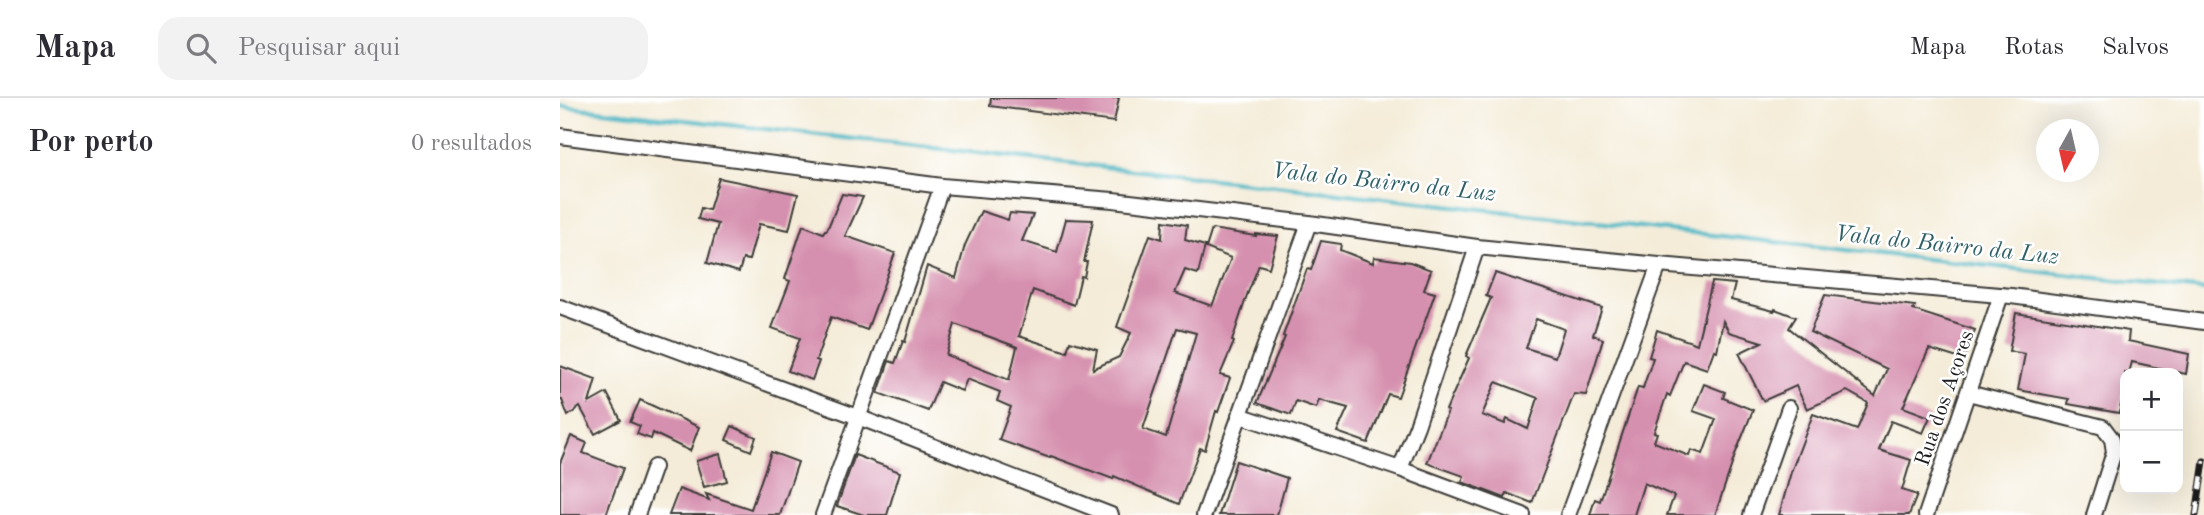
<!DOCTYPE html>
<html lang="pt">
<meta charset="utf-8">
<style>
:root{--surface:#fff;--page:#f2f2f3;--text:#2b2b33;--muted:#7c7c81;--line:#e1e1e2}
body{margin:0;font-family:"Old Standard TT",serif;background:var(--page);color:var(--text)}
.controls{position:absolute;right:21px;bottom:21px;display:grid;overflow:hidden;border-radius:14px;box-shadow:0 7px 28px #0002}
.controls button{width:63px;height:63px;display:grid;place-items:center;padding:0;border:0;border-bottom:2px solid var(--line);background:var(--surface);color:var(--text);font:35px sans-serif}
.compass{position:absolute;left:1476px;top:21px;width:63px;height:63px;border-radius:50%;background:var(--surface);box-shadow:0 7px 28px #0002;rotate:188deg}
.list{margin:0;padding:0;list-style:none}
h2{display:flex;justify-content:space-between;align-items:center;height:91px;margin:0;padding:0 28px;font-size:30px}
h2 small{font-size:23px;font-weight:400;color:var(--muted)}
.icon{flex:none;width:38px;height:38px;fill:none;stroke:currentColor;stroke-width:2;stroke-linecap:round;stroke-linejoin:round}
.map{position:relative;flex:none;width:1644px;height:417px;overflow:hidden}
header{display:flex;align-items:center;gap:42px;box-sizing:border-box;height:98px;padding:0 35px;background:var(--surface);border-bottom:2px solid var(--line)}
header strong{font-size:33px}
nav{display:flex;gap:38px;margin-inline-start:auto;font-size:24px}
.search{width:490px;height:63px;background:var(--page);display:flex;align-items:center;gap:18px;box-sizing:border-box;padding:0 24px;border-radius:21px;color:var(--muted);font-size:26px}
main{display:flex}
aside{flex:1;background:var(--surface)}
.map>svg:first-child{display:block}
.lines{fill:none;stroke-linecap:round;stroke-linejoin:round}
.stream{stroke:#48b6c3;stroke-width:4.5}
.building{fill:#d690af;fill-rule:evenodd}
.street-casing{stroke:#3c3b38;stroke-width:18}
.street{stroke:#fff;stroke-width:14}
.rail-casing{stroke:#1c1c1c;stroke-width:7}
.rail{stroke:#fff;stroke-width:4.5;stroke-dasharray:13;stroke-linecap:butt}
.labels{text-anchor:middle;stroke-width:5;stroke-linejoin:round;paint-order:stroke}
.street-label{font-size:21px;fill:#1c1c1c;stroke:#fff}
.water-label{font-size:23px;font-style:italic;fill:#306167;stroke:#fff}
</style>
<header>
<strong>Mapa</strong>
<div class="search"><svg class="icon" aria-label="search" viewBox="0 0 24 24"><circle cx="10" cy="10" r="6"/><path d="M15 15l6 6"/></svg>Pesquisar aqui</div>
<nav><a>Mapa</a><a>Rotas</a><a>Salvos</a></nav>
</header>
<main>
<aside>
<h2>Por perto<small>0 resultados</small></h2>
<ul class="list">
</ul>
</aside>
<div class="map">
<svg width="1644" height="417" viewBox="0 0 1644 417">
<rect width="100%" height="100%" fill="#fff"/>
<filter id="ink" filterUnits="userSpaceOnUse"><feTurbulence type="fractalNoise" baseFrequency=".0143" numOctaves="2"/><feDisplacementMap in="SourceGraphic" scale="14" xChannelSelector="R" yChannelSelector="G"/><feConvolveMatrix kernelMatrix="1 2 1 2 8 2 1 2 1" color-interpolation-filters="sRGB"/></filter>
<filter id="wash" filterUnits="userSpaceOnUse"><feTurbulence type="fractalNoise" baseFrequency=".00686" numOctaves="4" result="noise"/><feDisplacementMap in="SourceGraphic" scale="28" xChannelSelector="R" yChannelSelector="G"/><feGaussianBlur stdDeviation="1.57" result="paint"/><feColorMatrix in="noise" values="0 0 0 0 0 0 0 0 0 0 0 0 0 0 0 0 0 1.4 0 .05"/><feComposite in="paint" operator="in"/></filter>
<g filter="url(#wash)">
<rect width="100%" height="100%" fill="#f4ecd8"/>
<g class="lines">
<path class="stream" d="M 0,8 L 1644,192"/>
</g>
<g id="blocks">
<g class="building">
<path d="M 431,0 L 559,0 L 554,24 L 430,8 Z"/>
<path d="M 159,80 L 238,96 L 229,132 L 199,126 L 189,162 L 183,161 L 179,174 L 147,165 L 158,126 L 138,121 L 141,110 L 149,112 Z"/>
<path d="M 282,96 L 303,99 L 285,138 L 335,155 L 307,232 L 271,219 L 256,262 L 259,263 L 252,282 L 228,273 L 240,240 L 212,230 L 230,183 L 225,181 L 243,127 L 263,135 L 265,132 L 267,132 Z"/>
<path d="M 421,113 L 448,122 L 450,115 L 473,117 L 462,143 L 497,154 L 506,121 L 533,122 L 524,164 L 527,164 L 524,179 L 521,178 L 514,207 L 473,192 L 459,238 L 507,254 L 510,243 L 537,251 L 533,271 L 559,259 L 571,235 L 557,229 L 590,137 L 602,141 L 603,123 L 627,127 L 625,142 L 645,148 L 638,176 L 625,172 L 615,195 L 652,208 L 671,160 L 646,150 L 652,131 L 696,138 L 696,136 L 718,138 L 709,170 L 699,167 L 687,197 L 672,243 L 674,244 L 660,277 L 670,280 L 658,314 L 656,313 L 645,352 L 640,350 L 619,406 L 554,378 L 553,381 L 491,358 L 490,360 L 439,342 L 451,309 L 437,303 L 440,294 L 407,281 L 402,293 L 380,284 L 368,313 L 318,295 L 329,263 L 335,265 L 343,243 L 345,244 L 367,168 L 396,180 L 405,147 ZM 395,226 L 457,249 L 449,282 L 386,257 ZM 617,230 L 636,235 L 606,339 L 583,331 Z"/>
<path d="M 761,143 L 781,146 L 780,152 L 813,165 L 814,159 L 850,164 L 871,172 L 864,192 L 875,195 L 838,299 L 828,296 L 808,345 L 777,334 L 788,310 L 759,302 L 756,310 L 736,303 L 731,317 L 697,305 L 725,239 L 723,238 L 747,171 L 751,172 Z"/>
<path d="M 935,175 L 1042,210 L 1033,237 L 1043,241 L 1026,297 L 1014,296 L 972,405 L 947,395 L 945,400 L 902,384 L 904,378 L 867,365 L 888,313 L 886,312 L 909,260 L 906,258 L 931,200 L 926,198 ZM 976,221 L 1004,231 L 995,259 L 966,250 ZM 936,284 L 978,300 L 968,331 L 947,321 L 945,326 L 922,317 Z"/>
<path d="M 1152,184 L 1175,186 L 1171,202 L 1214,213 L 1215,211 L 1236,219 L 1229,230 L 1315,298 L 1327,271 L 1250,234 L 1265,197 L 1355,208 L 1353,212 L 1415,232 L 1404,262 L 1369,251 L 1343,309 L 1370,319 L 1363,335 L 1331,323 L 1319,352 L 1351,362 L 1342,392 L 1357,397 L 1349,417 L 1219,417 L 1231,374 L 1253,316 L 1297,332 L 1308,305 L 1287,293 L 1247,311 L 1236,288 L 1203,303 L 1179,255 L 1202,244 L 1169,234 L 1163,223 L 1157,253 L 1154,252 L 1147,271 L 1124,263 L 1110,298 L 1107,296 L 1094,334 L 1097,335 L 1094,344 L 1129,358 L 1131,352 L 1143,356 L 1156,321 L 1133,313 L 1144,286 L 1165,294 L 1163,300 L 1193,312 L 1176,354 L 1155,417 L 1107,417 L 1114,398 L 1084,385 L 1074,417 L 1030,417 L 1035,401 L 1040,403 L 1078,289 L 1083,290 L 1093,260 L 1089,259 L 1097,232 L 1137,246 Z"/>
<path d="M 1456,215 L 1569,233 L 1568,243 L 1629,256 L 1626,276 L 1572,264 L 1569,275 L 1565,275 L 1565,289 L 1559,315 L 1508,306 L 1509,301 L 1458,292 L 1465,256 L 1449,253 Z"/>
<path d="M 0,268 L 36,281 L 29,305 L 47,295 L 61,322 L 35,336 L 20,309 L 8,318 L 2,302 L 0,302 Z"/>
<path d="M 80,302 L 139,329 L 130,353 L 93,335 L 91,341 L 77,336 L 80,328 L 70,324 Z"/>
<path d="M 172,328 L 196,339 L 191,353 L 166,342 Z"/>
<path d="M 11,338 L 27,345 L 23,355 L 63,370 L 46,417 L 0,417 L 0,365 Z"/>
<path d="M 211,354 L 238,364 L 220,417 L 109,417 L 119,391 L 149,402 L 146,396 L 191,411 Z"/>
<path d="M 160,356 L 167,383 L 144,389 L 136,363 Z"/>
<path d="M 295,357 L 340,374 L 327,417 L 304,417 L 277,408 Z"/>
<path d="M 676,363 L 727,380 L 717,417 L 659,417 Z"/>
</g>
</g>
</g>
<g filter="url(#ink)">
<use href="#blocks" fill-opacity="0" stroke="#3c3b38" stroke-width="2"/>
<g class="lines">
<defs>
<g id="street">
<path d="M 0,38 L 382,88 L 553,102 L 749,125 L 917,149 L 1099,167 L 1451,198 L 1644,224"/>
<path d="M 0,209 L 298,319 L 551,417"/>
<path d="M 1408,295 L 1543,329 L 1552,341 L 1554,354 L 1534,417"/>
<path d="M 679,317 L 840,371 L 963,417"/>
<path d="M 840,371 L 857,328 L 917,149"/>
<path d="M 77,417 L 94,369"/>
<path d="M 263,417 L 382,88"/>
<path d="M 644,417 L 749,125"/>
<path d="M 1008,417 L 1099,167"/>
<path d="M 1191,417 L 1229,310"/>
<path d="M 1366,417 L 1441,197"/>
</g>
</defs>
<use href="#street" class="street-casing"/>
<use href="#street" class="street"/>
<defs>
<path id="rail" d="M 1636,417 L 1644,363"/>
</defs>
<use href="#rail" class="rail-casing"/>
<use href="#rail" class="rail"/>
</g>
</g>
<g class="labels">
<g class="street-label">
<text transform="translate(1384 300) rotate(-71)" y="7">Rua dos Açores</text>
</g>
<g class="water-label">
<text transform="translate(824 83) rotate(6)" y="8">Vala do Bairro da Luz</text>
<text transform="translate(1387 146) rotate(6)" y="8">Vala do Bairro da Luz</text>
</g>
</g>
</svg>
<div class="controls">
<button>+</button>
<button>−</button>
</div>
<svg class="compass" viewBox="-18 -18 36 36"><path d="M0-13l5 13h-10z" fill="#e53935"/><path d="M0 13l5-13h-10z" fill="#7c7c81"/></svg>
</div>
</main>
